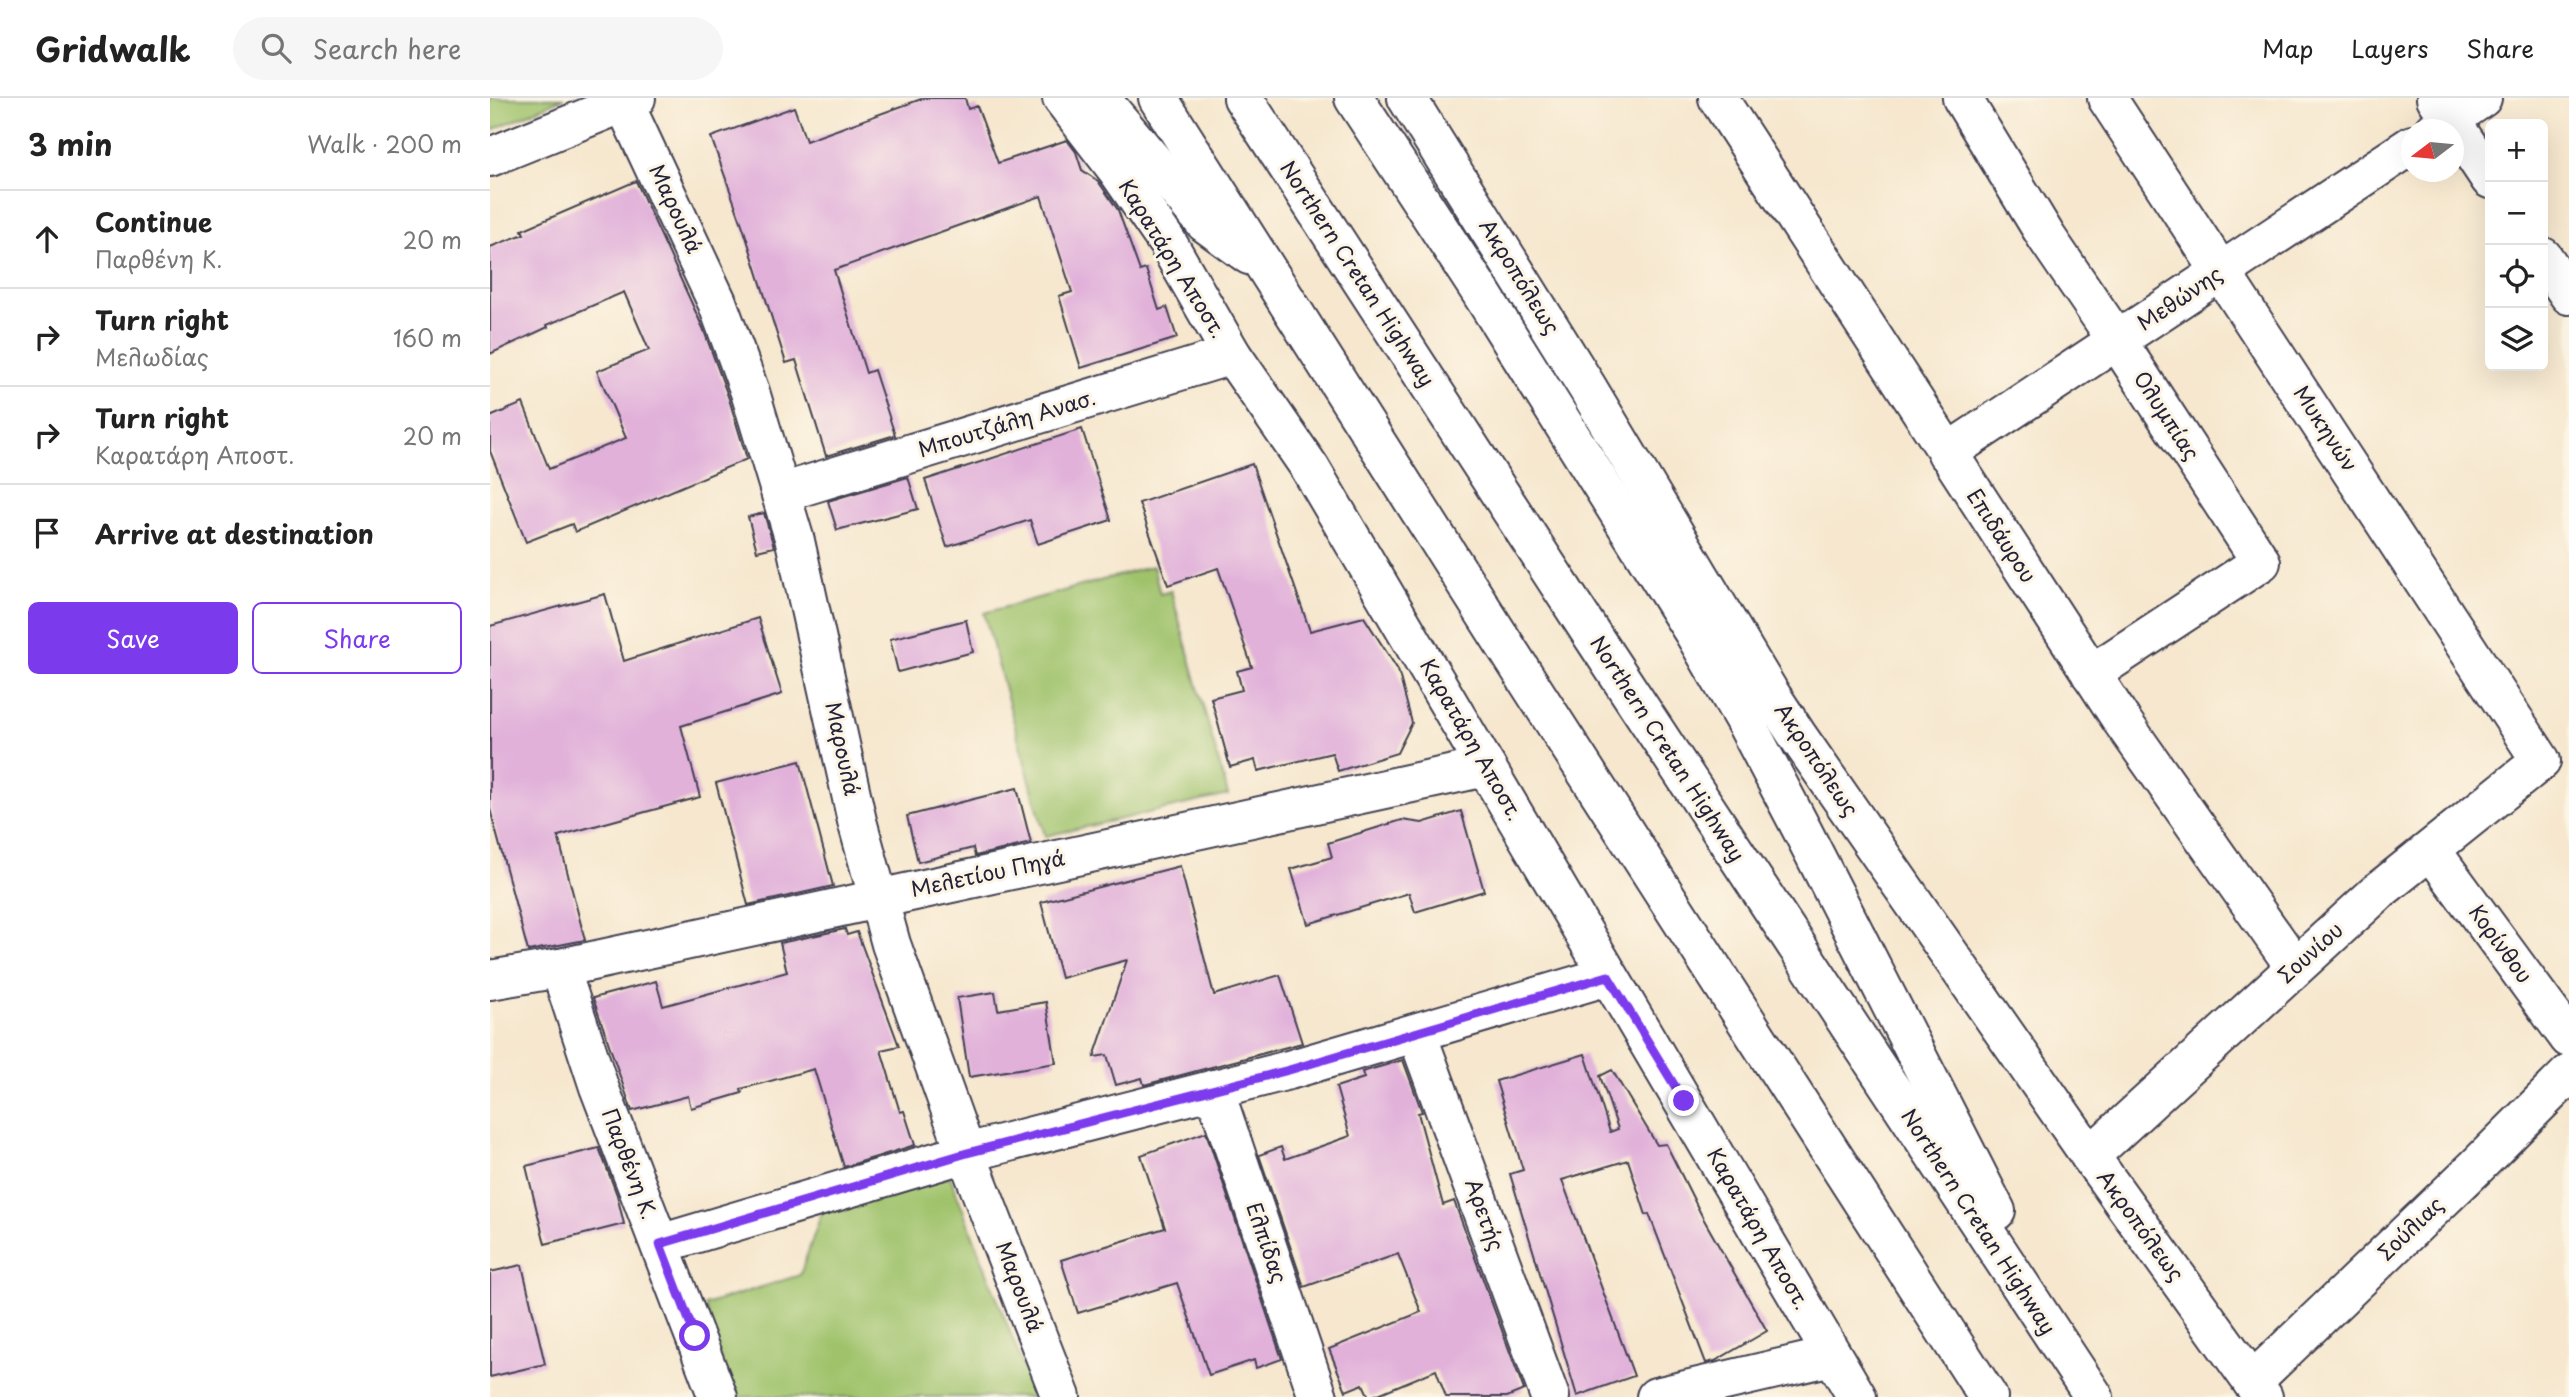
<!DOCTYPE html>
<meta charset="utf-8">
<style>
:root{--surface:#fff;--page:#f6f6f6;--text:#222;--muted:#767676;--line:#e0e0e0;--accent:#7c3aed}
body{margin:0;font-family:"Playpen Sans",sans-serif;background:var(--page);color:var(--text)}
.controls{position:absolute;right:21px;top:21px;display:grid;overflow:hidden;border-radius:10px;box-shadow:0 7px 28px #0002}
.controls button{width:63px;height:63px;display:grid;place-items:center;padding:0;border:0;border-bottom:2px solid var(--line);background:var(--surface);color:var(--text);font:35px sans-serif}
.compass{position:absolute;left:1911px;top:21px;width:63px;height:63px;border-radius:50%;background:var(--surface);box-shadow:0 7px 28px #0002;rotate:254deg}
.stop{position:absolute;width:21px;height:21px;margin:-16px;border:5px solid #7c3aed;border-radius:50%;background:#fff}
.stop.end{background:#7c3aed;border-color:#fff;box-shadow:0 2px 7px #0008}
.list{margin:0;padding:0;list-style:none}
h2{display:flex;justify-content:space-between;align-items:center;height:91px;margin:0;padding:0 28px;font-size:30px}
h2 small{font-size:23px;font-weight:400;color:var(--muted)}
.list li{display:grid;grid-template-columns:46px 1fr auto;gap:21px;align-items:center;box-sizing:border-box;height:98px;padding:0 28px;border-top:2px solid var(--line)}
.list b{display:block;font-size:26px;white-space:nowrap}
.list p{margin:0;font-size:23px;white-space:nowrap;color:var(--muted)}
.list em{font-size:23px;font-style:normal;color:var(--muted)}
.actions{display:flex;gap:14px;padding:21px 28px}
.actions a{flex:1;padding:16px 0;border:2px solid var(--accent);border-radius:10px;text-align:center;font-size:24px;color:var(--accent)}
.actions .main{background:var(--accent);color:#fff}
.icon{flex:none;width:38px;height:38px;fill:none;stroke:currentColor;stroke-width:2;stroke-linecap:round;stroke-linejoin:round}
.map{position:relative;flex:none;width:2079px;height:1299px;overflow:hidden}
header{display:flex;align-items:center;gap:42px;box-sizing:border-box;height:98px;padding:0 35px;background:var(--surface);border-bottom:2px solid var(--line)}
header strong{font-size:33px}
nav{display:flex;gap:38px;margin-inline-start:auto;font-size:24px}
.search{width:490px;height:63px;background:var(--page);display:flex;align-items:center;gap:18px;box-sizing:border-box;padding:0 24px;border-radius:38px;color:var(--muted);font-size:26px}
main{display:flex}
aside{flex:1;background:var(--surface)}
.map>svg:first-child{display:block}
.green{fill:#9fc26b;stroke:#607253;stroke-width:2}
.building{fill:#e1b1da}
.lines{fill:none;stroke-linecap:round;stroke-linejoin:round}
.street-casing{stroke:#424051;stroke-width:42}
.secondary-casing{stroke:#424051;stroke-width:42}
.highway-casing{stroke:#424051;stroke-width:42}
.street{stroke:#fff;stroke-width:38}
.secondary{stroke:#fff;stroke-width:38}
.highway{stroke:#fff;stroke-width:38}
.route{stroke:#7c3aed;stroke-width:9}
.labels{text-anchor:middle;stroke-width:6;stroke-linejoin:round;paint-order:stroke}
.street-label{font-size:21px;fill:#22223b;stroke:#fcf5e5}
</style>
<header>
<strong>Gridwalk</strong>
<div class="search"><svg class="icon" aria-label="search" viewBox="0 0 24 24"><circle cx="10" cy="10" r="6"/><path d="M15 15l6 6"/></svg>Search here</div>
<nav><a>Map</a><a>Layers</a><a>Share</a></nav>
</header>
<main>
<aside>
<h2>3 min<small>Walk · 200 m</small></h2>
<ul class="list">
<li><svg class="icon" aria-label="ahead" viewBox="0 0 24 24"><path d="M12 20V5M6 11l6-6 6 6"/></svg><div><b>Continue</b><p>Παρθένη Κ.</p></div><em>20 m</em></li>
<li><svg class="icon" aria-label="right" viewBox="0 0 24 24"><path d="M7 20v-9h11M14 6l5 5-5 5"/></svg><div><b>Turn right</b><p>Μελωδίας</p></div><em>160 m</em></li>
<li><svg class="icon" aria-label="right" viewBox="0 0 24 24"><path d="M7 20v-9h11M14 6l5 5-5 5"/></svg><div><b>Turn right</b><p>Καρατάρη Αποστ.</p></div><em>20 m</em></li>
<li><svg class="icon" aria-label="arrive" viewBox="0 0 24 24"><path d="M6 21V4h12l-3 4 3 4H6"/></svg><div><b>Arrive at destination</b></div></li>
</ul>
<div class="actions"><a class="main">Save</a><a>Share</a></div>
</aside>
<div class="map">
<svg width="2079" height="1299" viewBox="0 0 2079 1299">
<rect width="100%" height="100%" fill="#fcf5e5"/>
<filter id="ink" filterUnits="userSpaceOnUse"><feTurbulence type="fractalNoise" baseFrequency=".0143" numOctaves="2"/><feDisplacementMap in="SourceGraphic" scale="14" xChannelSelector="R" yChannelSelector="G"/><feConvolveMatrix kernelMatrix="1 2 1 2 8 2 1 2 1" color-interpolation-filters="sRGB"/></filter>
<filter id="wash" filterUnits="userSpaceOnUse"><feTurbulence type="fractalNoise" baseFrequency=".00686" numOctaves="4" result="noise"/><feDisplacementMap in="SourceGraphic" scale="28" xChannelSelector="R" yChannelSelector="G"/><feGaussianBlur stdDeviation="1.57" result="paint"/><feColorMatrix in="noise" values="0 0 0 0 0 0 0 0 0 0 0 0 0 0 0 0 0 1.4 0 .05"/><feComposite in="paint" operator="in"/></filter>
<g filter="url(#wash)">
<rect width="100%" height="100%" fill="#f6e7ce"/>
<g class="green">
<path d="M 0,0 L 74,0 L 0,33 Z"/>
<path d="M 663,468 L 670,496 L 681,493 L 738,697 L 555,738 L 494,515 Z"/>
<path d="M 460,1078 L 545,1299 L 241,1299 L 215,1207 L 310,1177 L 332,1114 Z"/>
</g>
<g id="blocks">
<g class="building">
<path d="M 434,0 L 475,0 L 478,11 L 487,8 L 508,65 L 577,42 L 586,54 L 592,72 L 608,83 L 628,112 L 650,173 L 656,171 L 669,212 L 677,209 L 687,240 L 591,270 L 569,198 L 582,194 L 551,98 L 344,172 L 376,275 L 384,272 L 405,337 L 336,358 L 306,262 L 296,265 L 254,132 L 221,39 L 304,9 L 316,43 Z"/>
<path d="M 146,83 L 213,230 L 239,301 L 257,361 L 85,434 L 82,426 L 36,444 L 0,353 L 0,319 L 33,305 L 59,371 L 136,340 L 107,273 L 159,252 L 134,194 L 57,227 L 58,229 L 0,256 L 0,149 L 34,136 L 32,132 Z"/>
<path d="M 592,331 L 621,422 L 548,446 L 540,422 L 457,449 L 435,382 Z"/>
<path d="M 762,366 L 820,533 L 874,519 L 908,572 L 922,625 L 907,655 L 848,673 L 842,655 L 768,673 L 765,662 L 740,669 L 721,600 L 752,592 L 747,573 L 762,569 L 728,470 L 678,487 L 649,405 Z"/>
<path d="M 418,379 L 428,411 L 347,432 L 338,403 Z"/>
<path d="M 274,415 L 284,449 L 267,453 L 258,419 Z"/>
<path d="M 115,496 L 134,563 L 268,520 L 292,596 L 191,628 L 210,699 L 68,738 L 95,842 L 38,853 L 0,711 L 0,528 Z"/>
<path d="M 476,522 L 483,554 L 408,574 L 400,541 Z"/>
<path d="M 310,663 L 343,788 L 258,807 L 226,685 Z"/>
<path d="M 527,690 L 541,745 L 485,758 L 483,750 L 428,764 L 417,718 Z"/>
<path d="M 971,713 L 994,793 L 925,814 L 919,795 L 818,826 L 801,771 L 842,759 L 838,745 L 912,722 L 932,725 Z"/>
<path d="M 690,768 L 724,897 L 790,877 L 812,945 L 654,987 L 652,980 L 626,987 L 617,957 L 604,959 L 637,862 L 571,880 L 551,804 Z"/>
<path d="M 355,831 L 357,837 L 367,834 L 409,948 L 391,952 L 410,1014 L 414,1013 L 425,1047 L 354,1069 L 324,971 L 251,991 L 252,995 L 201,1010 L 198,998 L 142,1013 L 103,900 L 166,883 L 173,908 L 253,886 L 297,874 L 290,845 Z"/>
<path d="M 505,894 L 508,912 L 556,904 L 566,965 L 479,979 L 467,900 Z"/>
<path d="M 1095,956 L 1120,1034 L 1128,1031 L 1110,978 L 1122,972 L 1167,1047 L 1176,1046 L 1213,1120 L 1277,1233 L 1225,1263 L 1216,1265 L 1159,1116 L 1156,1117 L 1138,1062 L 1072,1082 L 1144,1278 L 1087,1298 L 1020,1076 L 1033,1072 L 1006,983 Z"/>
<path d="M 913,962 L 932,1014 L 928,1015 L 953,1107 L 964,1103 L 1034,1292 L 1017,1299 L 956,1299 L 946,1272 L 881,1299 L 879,1299 L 873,1286 L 856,1293 L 839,1251 L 931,1214 L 908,1156 L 814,1189 L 769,1057 L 791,1049 L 795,1061 L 860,1038 L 846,989 L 874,980 L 872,974 Z"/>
<path d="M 716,1034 L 792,1261 L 766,1270 L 764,1262 L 719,1277 L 687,1185 L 588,1215 L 571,1162 L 675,1130 L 651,1057 Z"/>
<path d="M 109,1050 L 127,1097 L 134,1126 L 55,1146 L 36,1068 Z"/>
<path d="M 32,1167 L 55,1266 L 0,1279 L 0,1174 Z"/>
</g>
</g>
</g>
<g filter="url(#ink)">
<use href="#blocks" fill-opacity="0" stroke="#424051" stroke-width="2"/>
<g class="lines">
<defs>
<g id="street">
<path d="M 572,0 L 628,73 L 677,144 L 742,257 L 820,370 L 1367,1299"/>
<path d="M 917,0 L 1097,289 L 1279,594 L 1307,637 L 1600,1058 L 1773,1299"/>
<path d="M 1228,0 L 1632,623 L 1805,869"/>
<path d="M 1472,0 L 1557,140 L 1628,244 L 1771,464 L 1601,576"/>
<path d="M 1946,0 L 2000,81"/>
<path d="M 134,5 L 227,204 L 260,294 L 305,443 L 367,723 L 401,846 L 476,1055 L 571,1299"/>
<path d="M 1945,32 L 1992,0"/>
<path d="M 2053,159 L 2079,197"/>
<path d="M 1457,355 L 1922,47"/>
<path d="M 291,395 L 742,257"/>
<path d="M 1941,752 L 2079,940"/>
<path d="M 70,870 L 109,989 L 228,1299"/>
<path d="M 0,882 L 70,870 L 996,669"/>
<path d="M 927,936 L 1060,1299"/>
<path d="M 724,991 L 828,1299"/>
<path d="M 1600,1058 L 1890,792 L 2051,663 L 1617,0"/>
<path d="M 170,1146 L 476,1055 L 799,972 L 1118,878"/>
<path d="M 1762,1284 L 1986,1069 L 2079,976"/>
<path d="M 1166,1299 L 1342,1258"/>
</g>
<path id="secondary" d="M 0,59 L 146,0"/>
<g id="highway">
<path d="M 610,0 L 715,125 L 759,157"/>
<path d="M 668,0 L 1039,585 L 1498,1299"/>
<path d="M 753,0 L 1102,537 L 1604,1299"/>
<path d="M 864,0 L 990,193 L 1204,535 L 1257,627 L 1312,732 L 1506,1113"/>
</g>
</defs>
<use href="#street" class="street-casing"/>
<use href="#secondary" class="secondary-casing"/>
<use href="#highway" class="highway-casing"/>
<use href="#street" class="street"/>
<use href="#secondary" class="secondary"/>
<use href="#highway" class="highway"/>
</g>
</g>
<g class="lines" filter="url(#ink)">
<path class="route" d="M 205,1238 L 170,1146 L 477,1055 L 799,972 L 1118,878 L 1194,1003"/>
</g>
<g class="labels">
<g class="street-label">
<text transform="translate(185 111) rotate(65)" y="7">Μαρουλά</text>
<text transform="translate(682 161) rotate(58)" y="7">Καρατάρη Αποστ.</text>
<text transform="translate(867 176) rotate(57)" y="7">Northern Cretan Highway</text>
<text transform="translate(1029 179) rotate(58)" y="7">Ακροπόλεως</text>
<text transform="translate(1690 201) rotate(-34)" y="7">Μεθώνης</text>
<text transform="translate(1676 318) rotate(57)" y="7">Ολυμπίας</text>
<text transform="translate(517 326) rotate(-17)" y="7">Μπουτζάλη Ανασ.</text>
<text transform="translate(1835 331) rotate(57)" y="7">Μυκηνών</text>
<text transform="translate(1511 438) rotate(57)" y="7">Επιδάυρου</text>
<text transform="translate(981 642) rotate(60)" y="7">Καρατάρη Αποστ.</text>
<text transform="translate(352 651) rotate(78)" y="7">Μαρουλά</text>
<text transform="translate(1177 651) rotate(57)" y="7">Northern Cretan Highway</text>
<text transform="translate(1326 662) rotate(56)" y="7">Ακροπόλεως</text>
<text transform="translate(498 776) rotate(-12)" y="7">Μελετίου Πηγά</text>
<text transform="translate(2010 846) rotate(54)" y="7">Κορίνθου</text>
<text transform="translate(1821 855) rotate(-42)" y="7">Σουνίου</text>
<text transform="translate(139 1066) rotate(69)" y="7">Παρθένη Κ.</text>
<text transform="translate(994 1117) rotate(70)" y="7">Αρετής</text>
<text transform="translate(1488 1124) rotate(57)" y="7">Northern Cretan Highway</text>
<text transform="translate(1650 1128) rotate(54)" y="7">Ακροπόλεως</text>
<text transform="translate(1268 1131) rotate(60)" y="7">Καρατάρη Αποστ.</text>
<text transform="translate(1921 1131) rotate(-44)" y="7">Σούλιας</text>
<text transform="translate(776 1145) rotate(71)" y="7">Ελπίδας</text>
<text transform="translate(529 1189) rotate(69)" y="7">Μαρουλά</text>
</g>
</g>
</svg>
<div class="controls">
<button>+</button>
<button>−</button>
<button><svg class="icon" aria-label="locate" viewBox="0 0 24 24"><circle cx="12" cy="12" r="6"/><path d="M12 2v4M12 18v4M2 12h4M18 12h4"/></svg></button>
<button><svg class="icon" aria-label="layers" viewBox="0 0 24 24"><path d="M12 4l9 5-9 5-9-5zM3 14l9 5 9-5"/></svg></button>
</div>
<svg class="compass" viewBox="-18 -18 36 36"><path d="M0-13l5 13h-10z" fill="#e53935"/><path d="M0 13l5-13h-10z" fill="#767676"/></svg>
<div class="stop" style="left:205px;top:1238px"></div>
<div class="stop end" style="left:1194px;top:1003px"></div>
</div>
</main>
